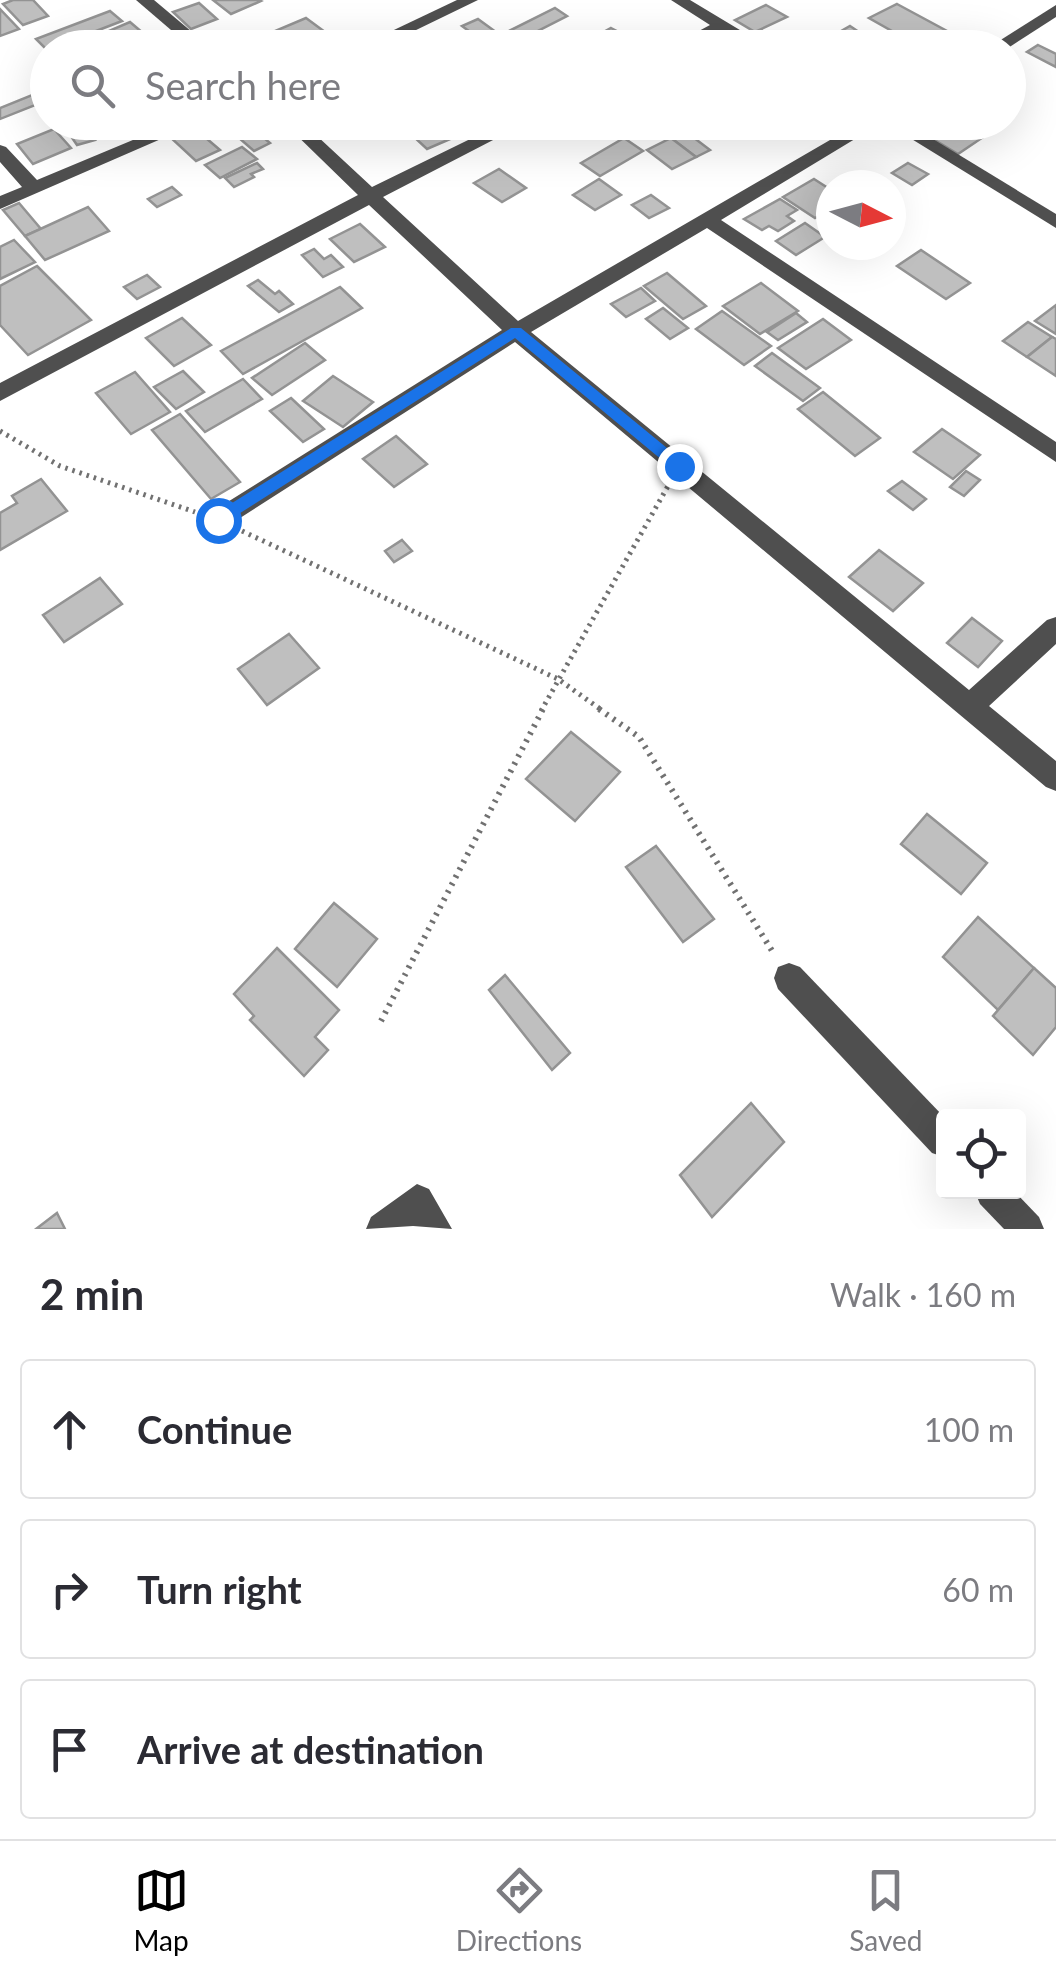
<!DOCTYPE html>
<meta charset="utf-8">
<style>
:root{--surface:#fff;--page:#f7f7f7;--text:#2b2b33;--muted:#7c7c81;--line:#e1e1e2;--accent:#000}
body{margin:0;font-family:Lato,sans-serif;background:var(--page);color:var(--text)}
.controls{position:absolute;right:30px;bottom:30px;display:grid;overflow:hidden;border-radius:10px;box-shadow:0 10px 40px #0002}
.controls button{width:90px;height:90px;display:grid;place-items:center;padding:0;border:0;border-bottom:2px solid var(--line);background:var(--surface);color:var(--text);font:50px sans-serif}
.compass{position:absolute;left:816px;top:170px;width:90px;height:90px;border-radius:50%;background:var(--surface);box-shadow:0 10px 40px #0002;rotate:96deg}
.stop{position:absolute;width:30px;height:30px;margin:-22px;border:8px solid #1a73e8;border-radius:50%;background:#fff}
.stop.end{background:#1a73e8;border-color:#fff;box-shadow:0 2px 10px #0008}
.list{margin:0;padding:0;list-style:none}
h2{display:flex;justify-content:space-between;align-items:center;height:130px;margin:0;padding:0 40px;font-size:42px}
h2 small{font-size:32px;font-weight:400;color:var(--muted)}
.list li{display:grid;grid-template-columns:65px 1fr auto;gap:30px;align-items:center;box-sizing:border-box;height:140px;margin:0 20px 20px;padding:0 20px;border:2px solid var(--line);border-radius:10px}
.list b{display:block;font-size:38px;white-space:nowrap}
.list em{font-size:32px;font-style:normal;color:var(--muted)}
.icon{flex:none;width:55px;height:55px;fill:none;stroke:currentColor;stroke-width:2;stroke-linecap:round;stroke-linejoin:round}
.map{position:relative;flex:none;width:1056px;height:1229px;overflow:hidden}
.search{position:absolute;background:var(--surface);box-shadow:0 10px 40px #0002;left:30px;right:30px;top:30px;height:110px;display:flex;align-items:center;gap:25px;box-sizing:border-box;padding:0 35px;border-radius:55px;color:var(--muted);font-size:38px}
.sheet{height:610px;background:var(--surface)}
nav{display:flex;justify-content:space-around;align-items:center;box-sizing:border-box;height:140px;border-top:2px solid var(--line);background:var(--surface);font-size:28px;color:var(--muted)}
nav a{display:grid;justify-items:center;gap:5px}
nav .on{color:var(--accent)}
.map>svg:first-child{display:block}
.building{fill:#bfbfbf;stroke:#939393;stroke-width:2.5}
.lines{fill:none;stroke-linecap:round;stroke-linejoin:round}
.path-far1{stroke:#717171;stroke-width:5;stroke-dasharray:2.5 5;stroke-linecap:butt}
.path{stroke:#717171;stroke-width:6;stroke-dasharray:2.5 6;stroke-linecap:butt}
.minor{fill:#4f4f4f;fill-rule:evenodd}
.route{fill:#1a73e8}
</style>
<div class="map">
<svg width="1056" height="1229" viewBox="0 0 1056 1229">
<rect width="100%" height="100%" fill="#fff"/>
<g class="building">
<path d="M 13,0 L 33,0 L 48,16 L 23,25 L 3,4 Z"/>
<path d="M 213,0 L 259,0 L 261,1 L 231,14 Z"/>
<path d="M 199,3 L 217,19 L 191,29 L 173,12 Z"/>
<path d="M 897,4 L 973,45 L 922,48 L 869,18 Z"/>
<path d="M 766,5 L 787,17 L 755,32 L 735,20 Z"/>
<path d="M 555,8 L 567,16 L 518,41 L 505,33 Z"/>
<path d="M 0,9 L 19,29 L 0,36 Z"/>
<path d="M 110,11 L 122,21 L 47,50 L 36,39 Z"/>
<path d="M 306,18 L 325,32 L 295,46 L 275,31 Z"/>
<path d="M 478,19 L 511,43 L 492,48 L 462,26 Z"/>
<path d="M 130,22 L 144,34 L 111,48 L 97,36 Z"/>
<path d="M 850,26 L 859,32 L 851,36 L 858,40 L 846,47 L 829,38 Z"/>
<path d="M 611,28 L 640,43 L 632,48 L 598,48 L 587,41 Z"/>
<path d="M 266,33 L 285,48 L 236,46 Z"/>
<path d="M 1038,45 L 1056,54 L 1056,67 L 1027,52 Z"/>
<path d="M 47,89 L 48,100 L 0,119 L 0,108 Z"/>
<path d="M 910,122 L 954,122 L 931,136 Z"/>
<path d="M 962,122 L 1004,123 L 958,154 L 933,139 Z"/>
<path d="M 84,123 L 95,140 L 77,145 L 66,129 Z"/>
<path d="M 246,123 L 270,143 L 254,151 L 230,130 Z"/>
<path d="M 444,124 L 457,136 L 427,149 L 413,136 Z"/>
<path d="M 193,127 L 220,150 L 196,161 L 170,137 Z"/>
<path d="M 54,129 L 71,148 L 33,164 L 17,144 Z"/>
<path d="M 685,131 L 710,150 L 696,157 L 671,138 Z"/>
<path d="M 624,138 L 643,151 L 600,176 L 581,163 Z"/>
<path d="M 671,138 L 696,157 L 672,169 L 647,150 Z"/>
<path d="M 242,147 L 257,159 L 220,178 L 205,165 Z"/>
<path d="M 257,163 L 263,169 L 251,174 L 254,177 L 234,187 L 225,178 Z"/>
<path d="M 908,163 L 928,174 L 912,185 L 892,173 Z"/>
<path d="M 499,169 L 526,188 L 502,202 L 474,183 Z"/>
<path d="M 599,179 L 621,195 L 595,210 L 573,195 Z"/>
<path d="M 814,179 L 831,190 L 831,209 L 815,218 L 783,197 Z"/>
<path d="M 172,187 L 181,195 L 157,207 L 148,199 Z"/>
<path d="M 651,195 L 669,208 L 649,218 L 632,205 Z"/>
<path d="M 780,199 L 797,210 L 787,216 L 794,221 L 778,231 L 769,226 L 762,230 L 744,219 Z"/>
<path d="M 19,203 L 41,229 L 25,236 L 3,210 Z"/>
<path d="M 88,207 L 109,231 L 45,260 L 25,236 Z"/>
<path d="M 805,223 L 825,237 L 796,255 L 776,241 Z"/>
<path d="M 360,224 L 385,247 L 354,262 L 330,239 Z"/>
<path d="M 14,240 L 35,262 L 0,279 L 0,247 Z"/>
<path d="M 314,249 L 324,259 L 331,255 L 343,267 L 323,277 L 302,255 Z"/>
<path d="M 921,250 L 970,283 L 946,299 L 897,266 Z"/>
<path d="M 37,266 L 91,320 L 28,355 L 0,325 L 0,286 Z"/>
<path d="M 667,273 L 706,306 L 683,319 L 644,286 Z"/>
<path d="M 147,275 L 160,287 L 137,299 L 124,287 Z"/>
<path d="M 258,280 L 275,294 L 279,291 L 293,304 L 279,312 L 248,286 Z"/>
<path d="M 761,283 L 798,311 L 760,334 L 723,306 Z"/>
<path d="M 340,287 L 362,308 L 243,374 L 221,351 Z"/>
<path d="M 641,288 L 655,301 L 626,317 L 611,304 Z"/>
<path d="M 1056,305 L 1056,334 L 1035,321 Z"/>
<path d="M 663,308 L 688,328 L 670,339 L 646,319 Z"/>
<path d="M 722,311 L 771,346 L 744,365 L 696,329 Z"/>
<path d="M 796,313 L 807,322 L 778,340 L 767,332 Z"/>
<path d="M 182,318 L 211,345 L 174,366 L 146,338 Z"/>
<path d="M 823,319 L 851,340 L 806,369 L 778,348 Z"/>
<path d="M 1028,322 L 1052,337 L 1027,357 L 1003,341 Z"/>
<path d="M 1052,337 L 1056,339 L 1056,376 L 1027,357 Z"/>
<path d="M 305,343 L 325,360 L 272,395 L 252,378 Z"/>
<path d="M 772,353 L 820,388 L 803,401 L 755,366 Z"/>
<path d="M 183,371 L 204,392 L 176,409 L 154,387 Z"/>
<path d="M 135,372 L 170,412 L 131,434 L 96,393 Z"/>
<path d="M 333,376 L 373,402 L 343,427 L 303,401 Z"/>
<path d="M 243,379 L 262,399 L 205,432 L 186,411 Z"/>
<path d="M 823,392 L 880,438 L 855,456 L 798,409 Z"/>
<path d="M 291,398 L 324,429 L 303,442 L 270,411 Z"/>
<path d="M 180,414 L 240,482 L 211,499 L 152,430 Z"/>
<path d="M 942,429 L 980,455 L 953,479 L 914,452 Z"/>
<path d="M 396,436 L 427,464 L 394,487 L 363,459 Z"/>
<path d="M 966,471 L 980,480 L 964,496 L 950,487 Z"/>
<path d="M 41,479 L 67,511 L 0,550 L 0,513 L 17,503 L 12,496 Z"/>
<path d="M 902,481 L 926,499 L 913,510 L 888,491 Z"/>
<path d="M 402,540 L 412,551 L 394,562 L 385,551 Z"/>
<path d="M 879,550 L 923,583 L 893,611 L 849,577 Z"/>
<path d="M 100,578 L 122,604 L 64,642 L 43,615 Z"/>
<path d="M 972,618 L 1002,641 L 978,667 L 947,643 Z"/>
<path d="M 289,634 L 319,668 L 267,705 L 238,669 Z"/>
<path d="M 571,732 L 620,772 L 575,821 L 526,779 Z"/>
<path d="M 927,814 L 987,863 L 961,894 L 901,844 Z"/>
<path d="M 656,846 L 714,919 L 683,942 L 626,867 Z"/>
<path d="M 334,903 L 377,939 L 337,987 L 295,949 Z"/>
<path d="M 978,917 L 1034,968 L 998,1010 L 943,957 Z"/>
<path d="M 277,948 L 339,1010 L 315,1037 L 328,1050 L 304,1076 L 250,1020 L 254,1016 L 234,994 Z"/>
<path d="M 1034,968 L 1056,988 L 1056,1027 L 1033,1055 L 993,1016 Z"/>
<path d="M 505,975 L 570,1053 L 552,1070 L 489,990 Z"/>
<path d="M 751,1103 L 784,1142 L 712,1217 L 680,1175 Z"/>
<path d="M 57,1213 L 65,1229 L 36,1229 Z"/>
</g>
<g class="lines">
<g class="path-far1">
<path d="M 0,431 L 60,466 L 195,512"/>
<path d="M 242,531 L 558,679 L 603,711"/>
<path d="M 541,711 L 668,486"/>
</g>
<g class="path">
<path d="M 599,709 L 639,737 L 774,954"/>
<path d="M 381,1021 L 543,709"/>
</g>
<g class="minor">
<path d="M 136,0 L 154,0 L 211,48 L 192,48 Z"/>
<path d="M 457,0 L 478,0 L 379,48 L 356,48 Z"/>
<path d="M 671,0 L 690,0 L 770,48 L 749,48 L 722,31 L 689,48 L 667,48 L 710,25 Z"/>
<path d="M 1056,5 L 1056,17 L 1008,48 L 988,48 Z"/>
<path d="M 176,122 L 200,122 L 0,209 L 0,196 L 22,187 L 0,162 L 0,145 L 6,147 L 37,180 Z"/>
<path d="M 283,122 L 302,122 L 372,187 L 505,122 L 528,122 L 383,197 L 518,321 L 861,122 L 883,122 L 721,220 L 1056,442 L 1056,462 L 707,228 L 531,332 L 969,690 L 1047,620 L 1056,617 L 1056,644 L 989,706 L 1056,761 L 1056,791 L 1046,787 L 515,342 L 226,527 L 210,527 L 206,520 L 210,513 L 502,330 L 369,205 L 0,401 L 0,383 L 358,195 Z"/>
<path d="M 884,122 L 905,122 L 1056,214 L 1056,228 Z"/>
<path d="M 789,963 L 800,967 L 944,1117 L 944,1157 L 932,1153 L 778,989 L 774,978 L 778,967 Z"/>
<path d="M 417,1184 L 429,1189 L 452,1229 L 413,1226 L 366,1229 L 371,1217 Z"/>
<path d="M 975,1192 L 1015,1192 L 1039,1217 L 1044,1229 L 1004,1229 L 980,1204 Z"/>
</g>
</g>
<path class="route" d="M 511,328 L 521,328 L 684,462 L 684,470 L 674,470 L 515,338 L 223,524 L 213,524 L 213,515 Z"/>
</svg>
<div class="controls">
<button><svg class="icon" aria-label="locate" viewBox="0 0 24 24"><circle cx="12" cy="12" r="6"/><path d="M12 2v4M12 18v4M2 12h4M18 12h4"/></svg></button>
</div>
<svg class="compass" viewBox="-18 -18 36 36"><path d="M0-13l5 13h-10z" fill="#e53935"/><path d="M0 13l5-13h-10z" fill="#7c7c81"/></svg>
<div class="stop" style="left:218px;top:520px"></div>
<div class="stop end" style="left:679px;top:466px"></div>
<div class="search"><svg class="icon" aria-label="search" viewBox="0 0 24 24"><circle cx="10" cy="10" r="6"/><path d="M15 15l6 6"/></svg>Search here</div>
</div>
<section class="sheet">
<h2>2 min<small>Walk · 160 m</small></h2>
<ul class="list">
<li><svg class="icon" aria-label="ahead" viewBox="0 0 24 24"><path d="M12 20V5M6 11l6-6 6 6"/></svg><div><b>Continue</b></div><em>100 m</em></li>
<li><svg class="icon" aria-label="right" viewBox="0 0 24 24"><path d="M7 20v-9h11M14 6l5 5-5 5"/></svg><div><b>Turn right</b></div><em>60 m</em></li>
<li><svg class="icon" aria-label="arrive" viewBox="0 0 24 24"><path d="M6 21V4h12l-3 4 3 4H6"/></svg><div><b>Arrive at destination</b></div></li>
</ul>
</section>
<nav>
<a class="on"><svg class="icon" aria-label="map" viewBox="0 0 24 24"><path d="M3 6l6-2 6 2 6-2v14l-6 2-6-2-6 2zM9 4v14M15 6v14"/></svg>Map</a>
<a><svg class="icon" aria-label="directions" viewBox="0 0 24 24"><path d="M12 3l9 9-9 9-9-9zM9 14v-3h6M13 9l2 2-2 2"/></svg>Directions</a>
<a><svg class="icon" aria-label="saved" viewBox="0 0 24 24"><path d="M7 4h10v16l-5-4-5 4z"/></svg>Saved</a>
</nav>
